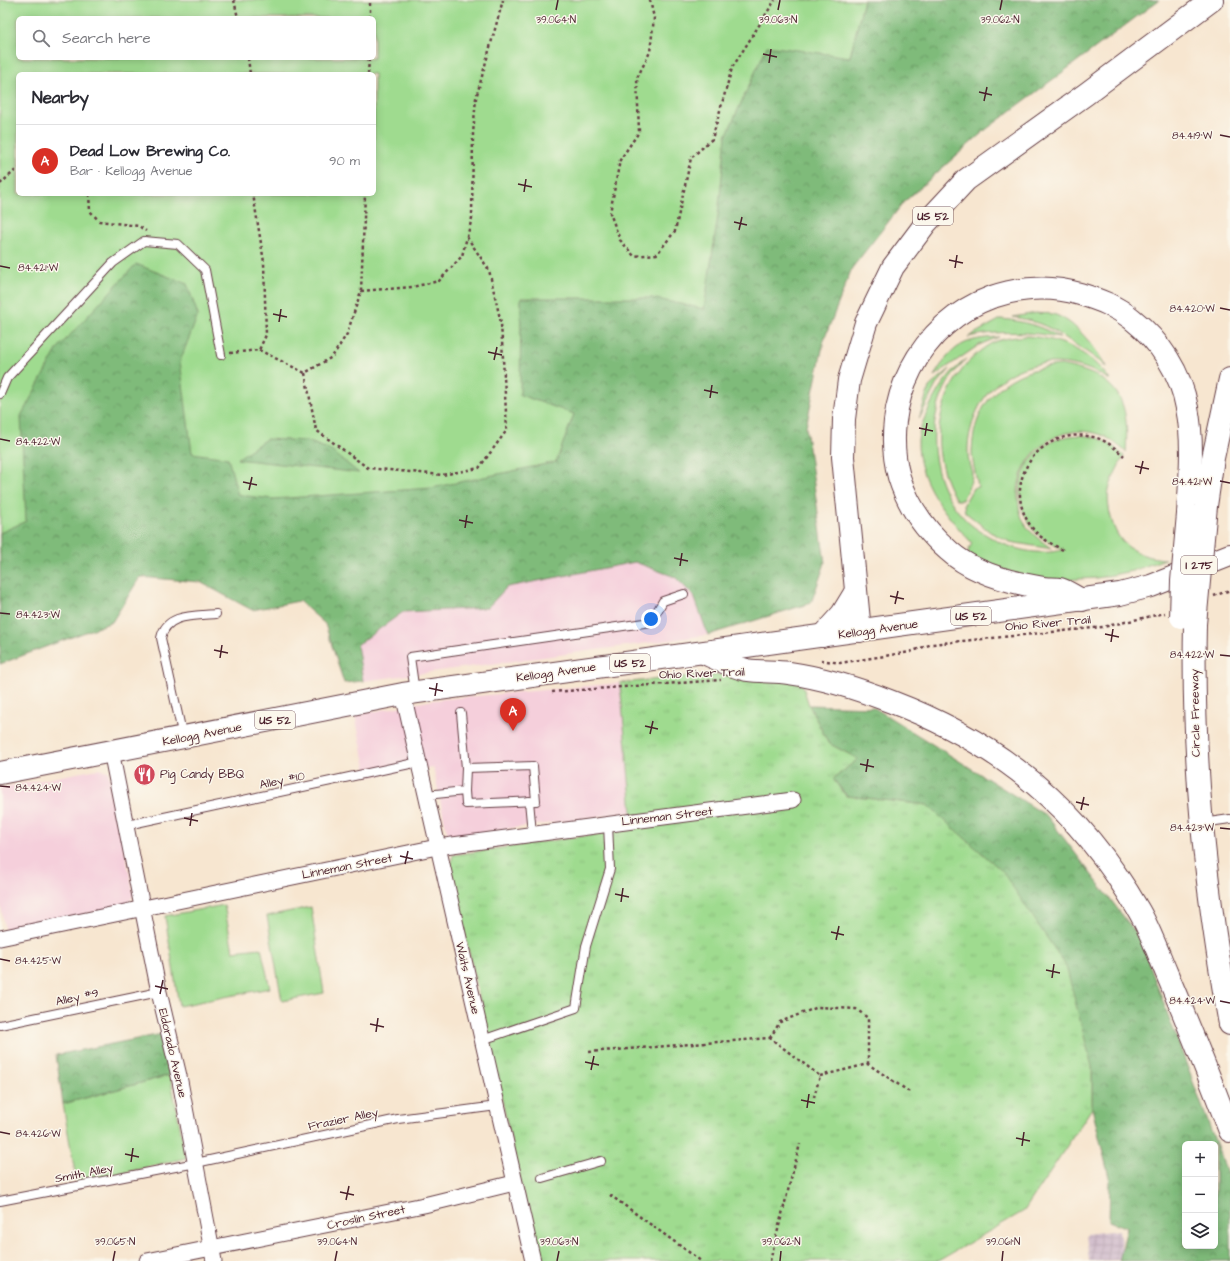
<!DOCTYPE html>
<meta charset="utf-8">
<style>
:root{--surface:#fff;--page:#f2f2f3;--text:#2b2b33;--muted:#7c7c81;--line:#e1e1e2;--accent:#d93025}
body{margin:0;font-family:"Architects Daughter",sans-serif;background:var(--page);color:var(--text)}
.controls{position:absolute;right:12px;bottom:12px;display:grid;overflow:hidden;border-radius:6px;box-shadow:0 2px 10px #0003}
.controls button{width:36px;height:36px;display:grid;place-items:center;padding:0;border:0;border-bottom:1px solid var(--line);background:var(--surface);color:var(--text);font:20px sans-serif}
.you{position:absolute;left:651px;top:619px;width:14px;height:14px;margin:-10px;border:3px solid #fff;border-radius:50%;background:#1a73e8;box-shadow:0 0 0 6px #1a73e833}
.badge{display:grid;place-items:center;width:26px;height:26px;border-radius:50%;background:var(--accent);color:#fff;font-size:13px;font-weight:700}
.pin{position:absolute;translate:-50% -33px;filter:drop-shadow(0 1px 2px #0008)}
.pin::after{content:'';position:absolute;top:21px;width:14px;height:12px;background:inherit;clip-path:polygon(0 0,100% 0,50% 100%)}
.list{margin:0;padding:0;list-style:none}
h2{display:flex;justify-content:space-between;align-items:center;height:52px;margin:0;padding:0 16px;font-size:17px}
h2 small{font-size:13px;font-weight:400;color:var(--muted)}
.list li{display:grid;grid-template-columns:26px 1fr auto;gap:12px;align-items:center;box-sizing:border-box;height:72px;padding:0 16px;border-top:1px solid var(--line)}
.list b{display:block;font-size:15px;white-space:nowrap}
.list p{margin:0;font-size:13px;white-space:nowrap;color:var(--muted)}
.list em{font-size:13px;font-style:normal;color:var(--muted)}
.icon{flex:none;width:22px;height:22px;fill:none;stroke:currentColor;stroke-width:2;stroke-linecap:round;stroke-linejoin:round}
.map{position:relative;flex:none;width:1230px;height:1261px;overflow:hidden}
.search{position:absolute;background:var(--surface);box-shadow:0 2px 10px #0003;left:16px;top:16px;width:360px;height:44px;display:flex;align-items:center;gap:10px;box-sizing:border-box;padding:0 14px;border-radius:6px;color:var(--muted);font-size:15px}
.panel{position:absolute;background:var(--surface);box-shadow:0 2px 10px #0003;left:16px;top:72px;width:360px;height:124px;border-radius:6px}
.map>svg:first-child{display:block}
.built{fill:#f5cfdb}
.industrial{fill:url(#industrial-grid)}
.green{fill:#9fdb8f;stroke:#747d5d;fill-rule:evenodd}
.forest{fill:url(#forest-crowns);stroke:#646d52;fill-rule:evenodd}
.park{fill:url(#park-tufts);stroke:#747d5d}
.lines{fill:none;stroke-linecap:round;stroke-linejoin:round}
.service-casing{stroke:#643d44;stroke-width:10}
.minor-casing{stroke:#643d44;stroke-width:17}
.primary-casing{stroke:#643d44;stroke-width:24}
.motorway-casing{stroke:#643d44;stroke-width:24}
.path{stroke:#643d44;stroke-width:2.5;stroke-dasharray:3 3;stroke-linecap:butt}
.service{stroke:#fff;stroke-width:8}
.minor{stroke:#fff;stroke-width:15}
.primary{stroke:#fff;stroke-width:22}
.motorway{stroke:#fff;stroke-width:22}
.motorway-bridge-casing{stroke:#643d44;stroke-width:24;stroke-linecap:butt}
.motorway-bridge{stroke:#fff;stroke-width:22}
.ticks{fill:none;stroke:#4a1f2b;stroke-width:1.5}
.labels{text-anchor:middle;stroke-width:3;stroke-linejoin:round;paint-order:stroke}
.shield{fill:#fbf7ec;stroke:#7f6065;stroke-width:1}
.shield-label{font-size:11px;font-weight:bold;fill:#4a1f2b}
.street-label{font-size:12px;fill:#4a1f2b;stroke:#fbf7ec}
.poi-label{font-size:12px;fill:#4a1f2b;stroke:#fbf7ec;text-anchor:start}
.ticks-label{font-size:10px;text-anchor:middle;fill:#4a1f2b;stroke:#fbf7ec;stroke-width:3;stroke-linejoin:round;paint-order:stroke}
</style>
<div class="map">
<svg width="1230" height="1261" viewBox="0 0 1230 1261">
<defs>
<pattern id="industrial-grid" width="8" height="8" patternUnits="userSpaceOnUse"><rect width="8" height="8" fill="#d1bdcc"/><path d="M0 4h8M4 0v8" fill="none" stroke="#b5a2af"/></pattern>
<pattern id="forest-crowns" width="20" height="18" patternUnits="userSpaceOnUse"><rect width="20" height="18" fill="#7fbb7a"/><path d="M2 6a3 3 0 1 1 6 0M12 15a3 3 0 1 1 6 0" fill="none" stroke="#6a9764"/></pattern>
<pattern id="park-tufts" width="24" height="20" patternUnits="userSpaceOnUse"><rect width="24" height="20" fill="#9fdb8f"/><path d="M3 7l-1-3M5 7V3M7 7l1-3M15 17l-1-3M17 17v-4M19 17l1-3" fill="none" stroke="#8abc7c"/></pattern>
</defs>
<rect width="100%" height="100%" fill="#fbf7ec"/>
<filter id="ink" filterUnits="userSpaceOnUse"><feTurbulence type="fractalNoise" baseFrequency=".025" numOctaves="2"/><feDisplacementMap in="SourceGraphic" scale="8" xChannelSelector="R" yChannelSelector="G"/><feConvolveMatrix kernelMatrix="1 2 1 2 8 2 1 2 1" color-interpolation-filters="sRGB"/></filter>
<filter id="wash" filterUnits="userSpaceOnUse"><feTurbulence type="fractalNoise" baseFrequency=".012" numOctaves="4" result="noise"/><feDisplacementMap in="SourceGraphic" scale="16" xChannelSelector="R" yChannelSelector="G"/><feGaussianBlur stdDeviation="0.9" result="paint"/><feColorMatrix in="noise" values="0 0 0 0 0 0 0 0 0 0 0 0 0 0 0 0 0 1.4 0 .05"/><feComposite in="paint" operator="in"/></filter>
<g filter="url(#wash)">
<rect width="100%" height="100%" fill="#f7e6d0"/>
<g class="built">
<path d="M 635,562 L 675,577 L 694,596 L 708,635 L 363,681 L 357,645 L 403,612 L 487,608 L 506,587 Z"/>
<path d="M 620,683 L 632,812 L 448,837 L 433,767 L 368,777 L 355,715 L 434,700 Z"/>
<path d="M 98,769 L 108,771 L 134,895 L 126,906 L 5,930 L 0,901 L 0,788 Z"/>
</g>
<path class="industrial" d="M 1119,1230 L 1123,1260 L 1089,1261 L 1086,1234 Z"/>
<g class="green">
<path d="M 0,0 L 864,0 L 850,57 L 787,251 L 610,463 L 0,555 ZM 18,18 L 374,18 L 374,58 L 18,58 ZM 18,74 L 374,74 L 374,194 L 18,194 Z"/>
<path d="M 1036,313 C 1041,314 1047,313 1052,314 C 1073,318 1097,349 1106,367 C 1095,357 1085,351 1073,343 C 1052,328 1038,321 1013,317 Z"/>
<path d="M 1001,319 C 1023,321 1041,326 1060,337 C 1030,332 998,330 968,337 Z"/>
<path d="M 1027,336 C 1062,339 1089,351 1110,380 C 1058,346 986,363 971,429 C 968,439 967,452 969,462 C 969,466 972,470 972,474 C 972,482 966,492 962,500 L 956,500 C 931,458 933,409 962,370 C 970,359 982,348 994,342 C 1005,338 1016,337 1027,336 Z"/>
<path d="M 999,337 L 979,345 L 934,376 C 953,345 963,339 999,337 Z"/>
<path d="M 966,359 C 961,365 956,370 952,376 C 924,418 928,482 965,519 C 972,527 983,533 992,538 C 1012,550 1039,556 1062,550 C 1053,543 1040,539 1033,529 C 997,482 1041,422 1097,438 C 1107,441 1116,449 1124,456 C 1118,467 1112,478 1109,490 C 1107,500 1109,511 1112,521 C 1119,547 1139,557 1165,559 L 1132,571 L 1097,578 L 1059,580 L 1021,576 L 970,556 L 968,551 L 972,543 C 945,514 917,482 918,440 C 919,431 923,421 927,413 C 935,392 948,374 966,359 Z"/>
<path d="M 1061,365 C 1117,376 1130,397 1126,452 C 1119,446 1112,440 1104,436 C 1061,418 1016,454 1018,498 C 1019,506 1020,517 1025,524 C 1032,535 1042,541 1052,549 L 1010,542 L 990,532 L 965,512 L 964,504 L 973,488 L 978,487 C 976,475 972,462 972,451 C 974,397 1010,369 1061,365 Z"/>
<path d="M 950,369 L 936,385 L 919,419 L 929,387 Z"/>
<path d="M 224,905 L 233,951 L 261,948 L 270,988 L 179,1006 L 165,916 Z"/>
<path d="M 311,907 L 324,993 L 282,1001 L 267,916 Z"/>
<path d="M 170,1075 L 186,1158 L 77,1184 L 63,1104 Z"/>
</g>
<g class="forest">
<path d="M 864,0 L 1159,0 L 984,131 L 904,202 L 852,268 L 824,340 L 806,427 L 825,563 L 811,603 L 708,635 L 694,596 L 675,577 L 635,562 L 507,587 L 487,608 L 403,612 L 357,645 L 363,681 L 344,683 L 325,624 L 299,601 L 252,610 L 200,582 L 140,577 L 112,622 L 0,664 L 0,533 L 26,521 L 21,416 L 58,348 L 136,264 L 187,284 L 198,315 L 180,361 L 192,453 L 228,458 L 238,495 L 273,499 L 431,488 L 556,462 L 574,414 L 520,395 L 521,298 L 652,298 L 704,309 L 718,216 L 726,136 L 767,46 L 850,57 Z"/>
<path d="M 266,439 L 307,441 L 330,450 L 359,473 L 237,459 Z"/>
<path d="M 809,705 L 873,707 L 1047,816 L 1139,937 L 1230,1181 L 1230,1261 L 1119,1261 L 1127,1228 L 1109,1221 L 1110,1181 L 1092,1108 L 1092,1067 L 927,805 L 847,796 L 833,779 L 858,759 L 828,743 ZM 1185,1144 L 1215,1144 L 1215,1246 L 1185,1246 Z"/>
<path d="M 162,1034 L 170,1075 L 63,1104 L 56,1055 Z"/>
</g>
<path class="park" d="M 744,674 L 801,681 L 809,705 L 828,743 L 858,759 L 833,779 L 846,796 L 927,805 L 1002,871 L 1066,966 L 1092,1067 L 1092,1108 L 1024,1211 L 938,1261 L 542,1261 L 523,1194 L 450,867 L 453,855 L 632,829 L 632,812 L 620,683 L 703,675 Z"/>
</g>
<g filter="url(#ink)">
<g class="lines">
<defs>
<g id="service">
<path d="M 0,394 L 7,378 L 113,263 L 144,241 L 178,244 L 205,270 L 221,355"/>
<path d="M 415,692 L 410,657 L 651,622 L 663,601 L 684,594"/>
<path d="M 183,737 L 161,638 C 166,613 195,616 216,614"/>
<path d="M 465,791 L 466,768"/>
<path d="M 426,795 L 465,791 L 466,804 L 536,801 L 533,766 L 466,768 L 461,713"/>
<path d="M 529,801 L 532,833"/>
<path d="M 1202,823 L 1230,819"/>
<path d="M 127,825 L 419,762"/>
<path d="M 0,1025 L 159,992"/>
<path d="M 482,1040 L 576,1008 L 586,946 L 610,869 L 608,824"/>
<path d="M 542,1178 L 601,1161"/>
<path d="M 0,1201 L 196,1163 L 398,1119 L 497,1106"/>
</g>
<g id="minor">
<path d="M 403,694 L 533,1261"/>
<path d="M 111,751 L 159,992 L 179,1076 L 214,1261"/>
<path d="M 0,938 L 437,847 L 793,800"/>
<path d="M 147,1261 L 424,1205 L 514,1183"/>
</g>
<path id="primary" d="M 0,773 L 403,694 L 1120,594 L 1151,586 L 1230,555"/>
<g id="motorway">
<path d="M 1206,506 L 1213,458 L 1230,379"/>
<path d="M 1082,600 C 1075,597 1067,591 1060,589 C 1055,588 1049,589 1044,588 C 1012,583 973,573 949,551 C 926,531 908,506 899,477 C 879,403 920,323 992,297 C 1022,287 1050,285 1080,294 C 1100,300 1116,306 1132,319 C 1160,341 1181,373 1187,408 C 1194,442 1190,479 1188,514"/>
<path d="M 1195,624 C 1192,759 1205,892 1230,1024"/>
<path d="M 860,631 L 843,457 L 844,419 L 849,380 L 866,323 L 893,267 L 926,223 L 966,180 L 1086,94 L 1212,0"/>
<path d="M 822,636 L 842,614 L 856,591"/>
<path d="M 704,653 C 717,659 732,667 747,670 C 760,672 775,671 789,673 C 824,678 859,689 892,702 C 1002,744 1080,809 1139,911 C 1150,930 1158,953 1167,974 C 1189,1026 1210,1078 1230,1131"/>
</g>
</defs>
<use href="#service" class="service-casing"/>
<use href="#minor" class="minor-casing"/>
<use href="#primary" class="primary-casing"/>
<use href="#motorway" class="motorway-casing"/>
<g class="path">
<path d="M 234,0 L 238,18"/>
<path d="M 650,0 L 654,18 L 650,52 L 637,78 L 639,132 L 620,160 L 610,213 L 620,240 L 634,256 L 657,254 L 675,231 L 691,158 L 712,139 L 732,68 L 775,0"/>
<path d="M 370,18 L 370,0"/>
<path d="M 248,58 L 250,74"/>
<path d="M 368,74 L 369,58"/>
<path d="M 0,184 L 18,168"/>
<path d="M 89,194 L 90,211 L 99,221 L 139,226 L 146,231"/>
<path d="M 361,291 L 412,287 L 439,281 L 462,256 L 472,218 L 473,134 L 476,98 L 503,0"/>
<path d="M 259,350 L 305,373 L 332,357 L 347,334 L 361,291 L 365,194"/>
<path d="M 230,353 L 259,350 L 266,335 L 264,262 L 253,194"/>
<path d="M 305,373 L 316,430 L 368,468 L 442,475 L 479,468 L 507,430 L 501,323 L 489,270 L 467,237"/>
<path d="M 1063,550 C 1052,544 1040,538 1033,529 C 997,483 1041,422 1097,438 C 1107,441 1116,449 1124,456"/>
<path d="M 1214,596 L 1230,590"/>
<path d="M 821,660 L 840,663 L 910,652 L 932,644 L 1103,627 L 1165,613"/>
<path d="M 552,692 L 721,680"/>
<path d="M 770,1038 L 780,1022 L 818,1007 L 856,1009 L 868,1018 L 868,1064"/>
<path d="M 589,1052 L 770,1038 L 820,1076 L 814,1097"/>
<path d="M 820,1076 L 868,1064 L 911,1093"/>
<path d="M 610,1195 L 701,1261"/>
<path d="M 770,1261 L 800,1144"/>
</g>
<use href="#service" class="service"/>
<use href="#minor" class="minor"/>
<use href="#primary" class="primary"/>
<use href="#motorway" class="motorway"/>
<defs>
<g id="motorway-bridge">
<path d="M 1181,617 L 1182,581 L 1188,514"/>
<path d="M 1195,624 L 1206,506"/>
</g>
</defs>
<use href="#motorway-bridge" class="motorway-bridge-casing"/>
<use href="#motorway-bridge" class="motorway-bridge"/>
</g>
</g>
<path class="ticks" d="M 556,10 L 558,0M 778,10 L 780,0M 1000,10 L 1002,0M 763,54 L 777,57M 769,63 L 771,49M 979,92 L 992,95M 984,101 L 987,87M 1220,135 L 1230,137M 518,184 L 532,187M 524,192 L 526,179M 734,222 L 747,225M 739,230 L 742,217M 949,260 L 963,263M 0,266 L 10,268M 955,268 L 957,255M 1220,308 L 1230,310M 273,314 L 287,317M 279,322 L 281,309M 488,352 L 502,355M 494,360 L 497,347M 704,390 L 718,393M 710,398 L 712,385M 919,428 L 933,431M 925,436 L 927,423M 0,439 L 10,441M 1135,466 L 1149,469M 1140,474 L 1143,461M 1220,481 L 1230,483M 243,482 L 257,485M 249,490 L 252,477M 459,520 L 473,523M 465,528 L 467,515M 674,558 L 688,561M 680,566 L 682,553M 890,596 L 904,599M 895,604 L 898,591M 0,613 L 10,614M 1105,634 L 1119,637M 1111,642 L 1113,629M 214,650 L 228,653M 1220,655 L 1230,656M 220,658 L 222,645M 429,688 L 443,691M 435,696 L 437,683M 645,726 L 658,729M 650,734 L 653,721M 860,764 L 874,767M 866,772 L 868,759M 0,786 L 10,787M 1076,802 L 1089,805M 1081,810 L 1084,797M 184,818 L 198,821M 190,826 L 192,813M 1220,828 L 1230,829M 400,856 L 413,859M 405,864 L 408,851M 615,894 L 629,897M 621,902 L 623,888M 831,932 L 844,935M 836,940 L 839,926M 0,959 L 10,961M 1046,970 L 1060,973M 1052,978 L 1054,964M 155,986 L 168,989M 160,994 L 163,980M 1220,1001 L 1230,1003M 370,1024 L 384,1027M 376,1032 L 378,1018M 585,1062 L 599,1065M 591,1070 L 594,1056M 801,1100 L 815,1103M 807,1108 L 809,1094M 0,1132 L 10,1134M 1016,1138 L 1030,1141M 1022,1146 L 1024,1132M 125,1154 L 139,1157M 131,1162 L 133,1148M 340,1192 L 354,1195M 346,1200 L 349,1186M 113,1261 L 115,1251M 335,1261 L 337,1251M 557,1261 L 559,1251M 780,1261 L 781,1251M 1002,1261 L 1003,1251"/>
<defs>
<symbol id="restaurant-disc" viewBox="-11 -11 22 22"><circle r="9.5" fill="#d1495b" stroke="#fbf7ec"/><path d="M-5-6h1v4h1v-4h1v4h1v-4h1v5L-1.5 .5V6h-2V.5L-5-1ZM5-6V6H3V1.5H1.5Q1.5-4 5-6Z" fill="#fff"/></symbol>
</defs>
<g fill-rule="evenodd">
<use href="#restaurant-disc" x="132" y="762" width="25" height="25"/>
</g>
<g class="labels">
<g class="shield">
<rect x="913" y="207" width="40" height="18" rx="3"/>
<rect x="1181" y="556" width="36" height="18" rx="3"/>
<rect x="951" y="607" width="40" height="18" rx="3"/>
<rect x="610" y="654" width="40" height="18" rx="3"/>
<rect x="255" y="711" width="40" height="18" rx="3"/>
</g>
<g class="shield-label">
<text x="933" y="220">US 52</text>
<text x="1199" y="569">I 275</text>
<text x="971" y="620">US 52</text>
<text x="630" y="667">US 52</text>
<text x="275" y="724">US 52</text>
</g>
<g class="street-label">
<text transform="translate(1048 623) rotate(-5)" y="4">Ohio River Trail</text>
<text transform="translate(878 629) rotate(-8)" y="4">Kellogg Avenue</text>
<text transform="translate(556 672) rotate(-8)" y="4">Kellogg Avenue</text>
<text transform="translate(702 673) rotate(-2)" y="4">Ohio River Trail</text>
<text transform="translate(1195 713) rotate(-91)" y="4">Circle Freeway</text>
<text transform="translate(202 734) rotate(-11)" y="4">Kellogg Avenue</text>
<text transform="translate(282 780) rotate(-12)" y="4">Alley #10</text>
<text transform="translate(667 816) rotate(-7)" y="4">Linneman Street</text>
<text transform="translate(347 866) rotate(-11)" y="4">Linneman Street</text>
<text transform="translate(468 978) rotate(77)" y="4">Waits Avenue</text>
<text transform="translate(77 997) rotate(-12)" y="4">Alley #9</text>
<text transform="translate(173 1053) rotate(77)" y="4">Eldorado Avenue</text>
<text transform="translate(343 1119) rotate(-12)" y="4">Frazier Alley</text>
<text transform="translate(84 1173) rotate(-11)" y="4">Smith Alley</text>
<text transform="translate(366 1217) rotate(-12)" y="4">Croslin Street</text>
</g>
<g class="poi-label">
<text x="160" y="778">Pig Candy BBQ</text>
</g>
</g>
<g class="ticks-label">
<text x="556" y="23">39.064°N</text>
<text x="778" y="23">39.063°N</text>
<text x="1000" y="23">39.062°N</text>
<text x="1192" y="139">84.419°W</text>
<text x="38" y="271">84.421°W</text>
<text x="1192" y="312">84.420°W</text>
<text x="38" y="445">84.422°W</text>
<text x="1192" y="485">84.421°W</text>
<text x="38" y="618">84.423°W</text>
<text x="1192" y="658">84.422°W</text>
<text x="38" y="791">84.424°W</text>
<text x="1192" y="831">84.423°W</text>
<text x="38" y="964">84.425°W</text>
<text x="1192" y="1004">84.424°W</text>
<text x="38" y="1137">84.426°W</text>
<text x="115" y="1245">39.065°N</text>
<text x="337" y="1245">39.064°N</text>
<text x="559" y="1245">39.063°N</text>
<text x="781" y="1245">39.062°N</text>
<text x="1003" y="1245">39.061°N</text>
</g>
</svg>
<div class="controls">
<button>+</button>
<button>−</button>
<button><svg class="icon" aria-label="layers" viewBox="0 0 24 24"><path d="M12 4l9 5-9 5-9-5zM3 14l9 5 9-5"/></svg></button>
</div>
<div class="you"></div>
<div class="pin badge" style="left:513px;top:731px">A</div>
<div class="search"><svg class="icon" aria-label="search" viewBox="0 0 24 24"><circle cx="10" cy="10" r="6"/><path d="M15 15l6 6"/></svg>Search here</div>
<section class="panel">
<h2>Nearby<small></small></h2>
<ul class="list">
<li><span class="badge">A</span><div><b>Dead Low Brewing Co.</b><p>Bar · Kellogg Avenue</p></div><em>90 m</em></li>
</ul>
</section>
</div>
